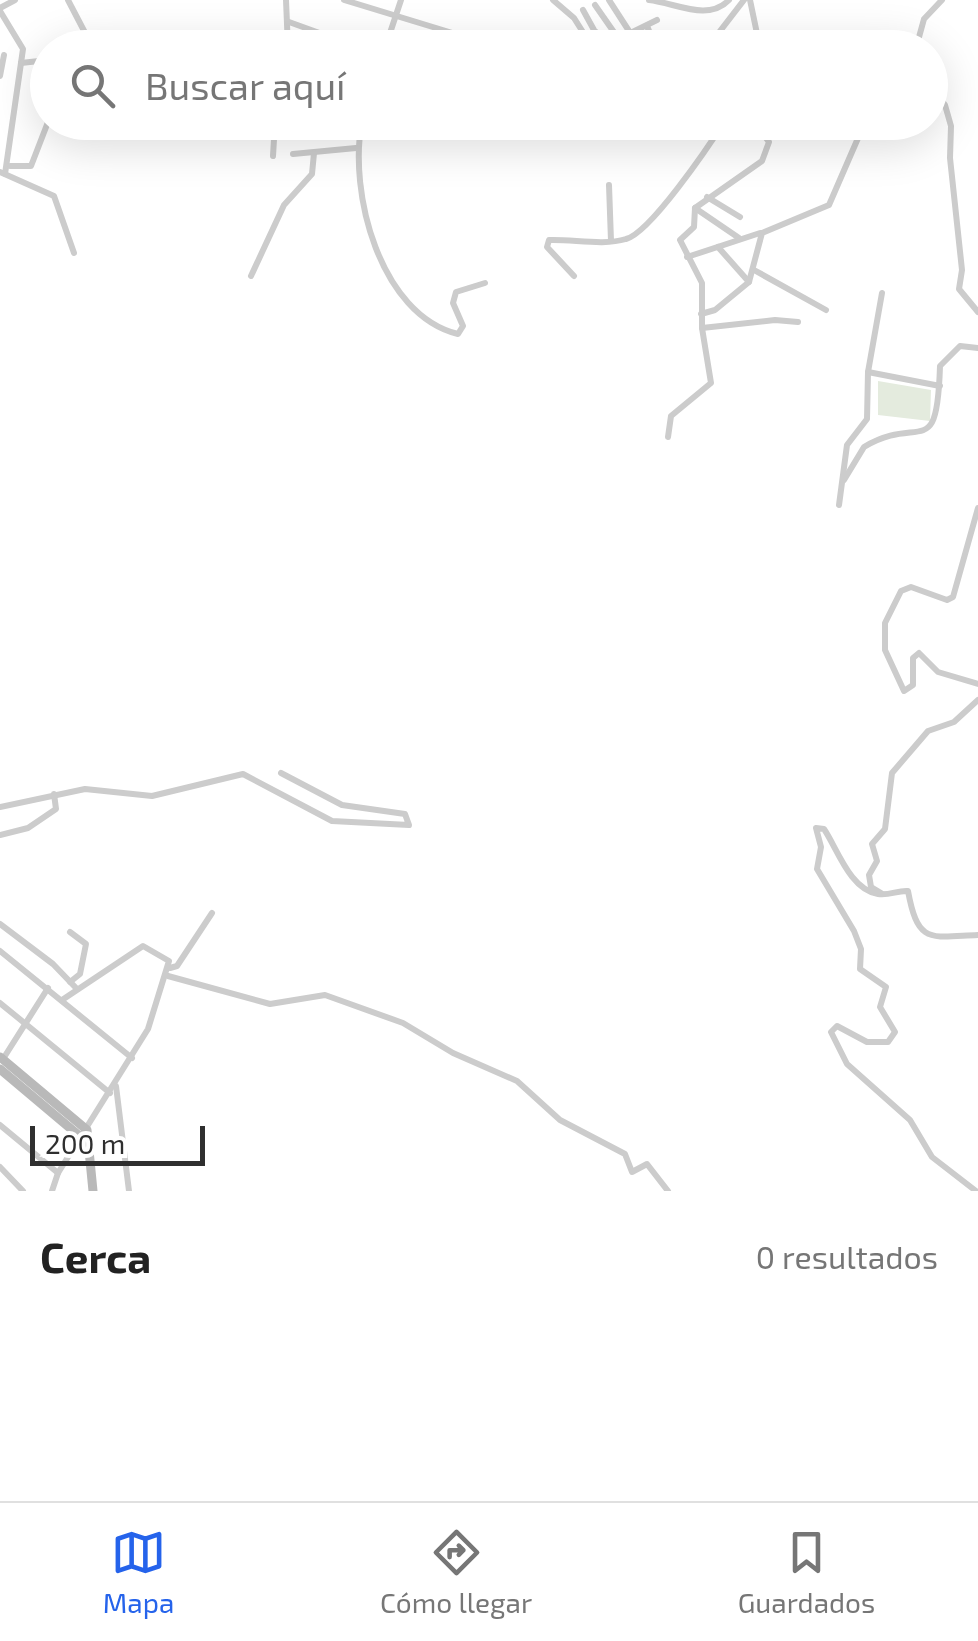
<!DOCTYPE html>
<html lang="es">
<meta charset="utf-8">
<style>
:root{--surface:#fff;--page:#f6f6f6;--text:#222;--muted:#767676;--line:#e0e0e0;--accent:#2563eb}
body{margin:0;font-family:"Exo 2",sans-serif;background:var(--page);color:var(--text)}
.scale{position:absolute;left:30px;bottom:25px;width:175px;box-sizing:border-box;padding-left:10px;border:5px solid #2f2f2f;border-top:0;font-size:28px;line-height:35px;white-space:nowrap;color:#2f2f2f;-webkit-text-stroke:8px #fff;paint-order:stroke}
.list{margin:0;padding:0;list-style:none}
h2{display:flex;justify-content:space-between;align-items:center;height:130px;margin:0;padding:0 40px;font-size:42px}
h2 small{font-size:32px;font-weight:400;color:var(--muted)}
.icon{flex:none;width:55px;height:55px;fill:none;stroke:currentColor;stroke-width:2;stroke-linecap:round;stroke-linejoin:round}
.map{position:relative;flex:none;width:978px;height:1191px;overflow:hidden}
.search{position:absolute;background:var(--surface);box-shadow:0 10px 40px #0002;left:30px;right:30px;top:30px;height:110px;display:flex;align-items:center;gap:25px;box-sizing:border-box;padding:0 35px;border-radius:55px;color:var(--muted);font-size:38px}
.sheet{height:310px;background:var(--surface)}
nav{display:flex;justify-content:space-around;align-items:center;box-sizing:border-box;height:140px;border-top:2px solid var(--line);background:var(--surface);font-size:28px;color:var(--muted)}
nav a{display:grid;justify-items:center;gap:5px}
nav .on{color:var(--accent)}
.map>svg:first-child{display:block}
.green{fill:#e4ebde}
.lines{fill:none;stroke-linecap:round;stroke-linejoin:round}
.street{stroke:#ccc;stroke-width:6}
.secondary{stroke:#b9b9b9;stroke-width:9}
</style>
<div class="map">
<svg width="978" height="1191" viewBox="0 0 978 1191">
<rect width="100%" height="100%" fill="#fff"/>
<path class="green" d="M 878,381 L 931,390 L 930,421 L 878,415 Z"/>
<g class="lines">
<g class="street">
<path d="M 68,0 L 93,48"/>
<path d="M 286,0 L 288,48"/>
<path d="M 344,0 L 459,35 L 512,41 L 526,48"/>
<path d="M 553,0 L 574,18 L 593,48"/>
<path d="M 609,0 L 640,48"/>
<path d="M 649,0 C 676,3 708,22 729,0"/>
<path d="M 750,0 L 760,48"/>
<path d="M 595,5 L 625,48"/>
<path d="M 0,8 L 15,0"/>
<path d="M 583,10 L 594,30 L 612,48"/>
<path d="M 0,11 L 23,49 L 5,174"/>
<path d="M 289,22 L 361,48"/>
<path d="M 647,26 L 656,48"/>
<path d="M 385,48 L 401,0"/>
<path d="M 600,48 L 657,20"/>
<path d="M 707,48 L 744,0"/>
<path d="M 916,48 L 924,19 L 942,0"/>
<path d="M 21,63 L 48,60"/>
<path d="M 0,76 L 4,55"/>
<path d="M 930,85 L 945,105 L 951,126 L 950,158 L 962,270 L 959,289 L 978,312"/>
<path d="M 64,122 L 75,122"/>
<path d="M 362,122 C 348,192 380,315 458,334 L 463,326 L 453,303 L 456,292 L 485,283"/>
<path d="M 460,122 L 471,125"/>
<path d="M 800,122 L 807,127 L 841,122"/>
<path d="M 850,122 L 864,126"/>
<path d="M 293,154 L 356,148"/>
<path d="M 273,156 L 275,122"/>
<path d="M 10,166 L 31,166 L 48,122"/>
<path d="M 0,172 L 54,196 L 74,253"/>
<path d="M 609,185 L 611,241"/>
<path d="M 707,197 L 740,217"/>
<path d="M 695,208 L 739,238"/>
<path d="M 718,247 L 749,282"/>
<path d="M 687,257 L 760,233"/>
<path d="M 754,270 L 826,310"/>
<path d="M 251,276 L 284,205 L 312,174 L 314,153"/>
<path d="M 574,276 L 547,247 L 549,240 C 573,239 603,246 626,239 C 650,233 709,146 724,122"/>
<path d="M 701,314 L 715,310 L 749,282 L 762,233 L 829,205 L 865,122"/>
<path d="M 702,328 L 775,320 L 798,322"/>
<path d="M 868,372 L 940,386"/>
<path d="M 668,437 L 671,416 L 711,383 L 702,328 L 702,283 L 680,240 L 694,227 L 695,208 L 762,161 L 769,142 L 754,122"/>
<path d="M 844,480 L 864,447 C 921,413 937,464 940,366 L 960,346 L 978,348"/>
<path d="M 839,505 L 847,445 L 867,419 L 868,372 L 882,293"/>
<path d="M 978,508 L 953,597 L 947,600 L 911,587 L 901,591 L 885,623 L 885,650 L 904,691 L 913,685 L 913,658 L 919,653 L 938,672 L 978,684"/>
<path d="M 0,807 L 85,789 L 152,796 L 243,774 L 332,821 L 409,825 L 405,814 L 342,805 L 281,773"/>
<path d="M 0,835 L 28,828 L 56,809 L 54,794"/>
<path d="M 881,893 L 871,887 L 869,875 L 877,861 L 872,844 L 885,829 L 892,773 L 928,731 L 954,722 L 978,700"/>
<path d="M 0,924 L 53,964 L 77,989"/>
<path d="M 70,932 L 86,944 L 80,974 L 70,982"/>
<path d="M 0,951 L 132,1058"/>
<path d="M 170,968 L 177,966 L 212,913"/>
<path d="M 168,976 L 270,1004 L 325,995 L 403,1023 L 453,1053 L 517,1081 L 560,1120 L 625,1154 L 632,1172 L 647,1164 L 668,1191"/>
<path d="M 0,1003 L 110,1093"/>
<path d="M 3,1059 L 48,988"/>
<path d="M 116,1086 L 129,1191"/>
<path d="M 0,1125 L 58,1173"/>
<path d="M 0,1167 L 23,1191"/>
<path d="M 52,1191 L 58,1173 L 148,1029 L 169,961 L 143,946 L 62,1000"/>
<path d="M 976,1191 L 932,1157 L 910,1120 L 847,1064 L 831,1032 L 837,1026 L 867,1042 L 888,1042 L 895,1032 L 880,1007 L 886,987 L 860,969 L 861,949 L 854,931 L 817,869 L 821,847 L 816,828 L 824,829 C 837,848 850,890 878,894 C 889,896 898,890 908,891 C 918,945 930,937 978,935"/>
</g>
<g class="secondary">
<path d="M 0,1057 L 87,1130 L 93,1191"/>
<path d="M 0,1069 L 89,1144"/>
</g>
</g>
</svg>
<div class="scale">200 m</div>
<div class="search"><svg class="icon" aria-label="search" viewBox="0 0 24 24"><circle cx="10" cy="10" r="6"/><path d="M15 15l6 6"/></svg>Buscar aquí</div>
</div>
<section class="sheet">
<h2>Cerca<small>0 resultados</small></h2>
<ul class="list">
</ul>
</section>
<nav>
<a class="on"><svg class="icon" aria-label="map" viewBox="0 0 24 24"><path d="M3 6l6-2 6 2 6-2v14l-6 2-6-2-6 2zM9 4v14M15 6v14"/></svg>Mapa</a>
<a><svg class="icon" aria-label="directions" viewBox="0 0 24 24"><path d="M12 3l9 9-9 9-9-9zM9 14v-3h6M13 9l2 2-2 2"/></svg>Cómo llegar</a>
<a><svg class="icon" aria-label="saved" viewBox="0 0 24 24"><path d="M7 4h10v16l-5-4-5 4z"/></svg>Guardados</a>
</nav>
